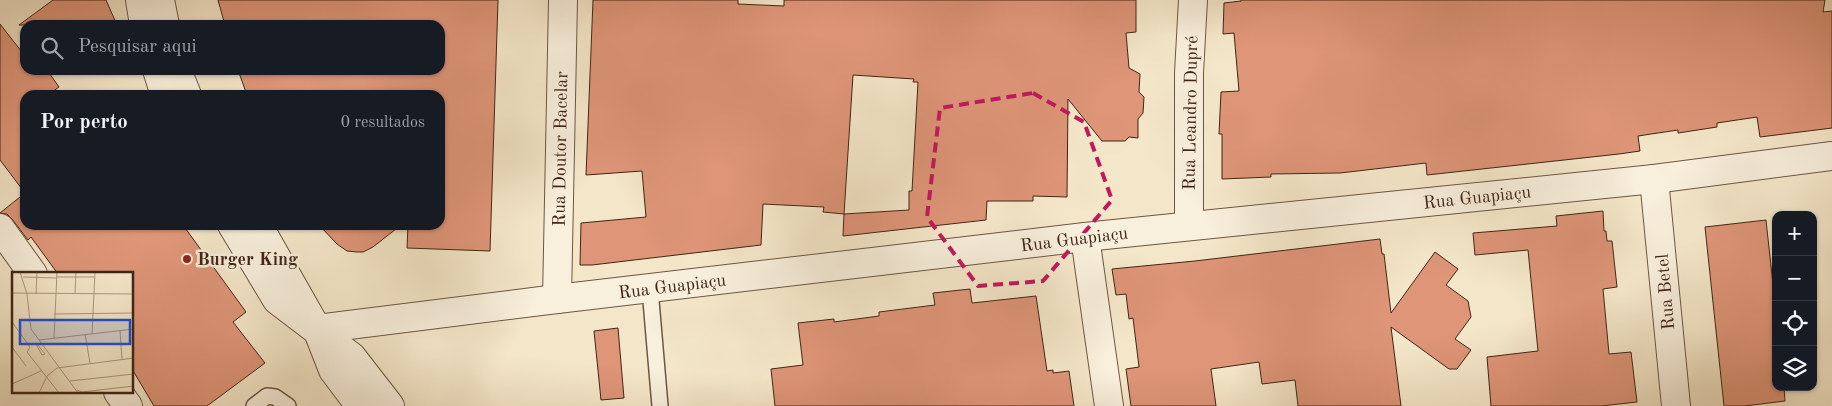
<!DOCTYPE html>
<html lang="pt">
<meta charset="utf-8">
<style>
:root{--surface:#171b24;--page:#20242c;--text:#f1f3f6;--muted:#9ea1a6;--line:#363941}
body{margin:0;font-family:"Old Standard TT",serif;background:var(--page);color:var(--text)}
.controls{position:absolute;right:15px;bottom:15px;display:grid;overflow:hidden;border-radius:10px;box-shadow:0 1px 4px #0004}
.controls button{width:45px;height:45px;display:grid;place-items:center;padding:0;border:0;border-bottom:1px solid var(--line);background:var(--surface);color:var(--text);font:25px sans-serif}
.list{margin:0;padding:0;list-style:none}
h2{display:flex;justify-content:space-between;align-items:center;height:65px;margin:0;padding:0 20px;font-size:21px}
h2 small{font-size:16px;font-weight:400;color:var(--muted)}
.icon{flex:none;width:28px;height:28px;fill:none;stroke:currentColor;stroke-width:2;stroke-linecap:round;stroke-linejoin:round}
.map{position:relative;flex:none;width:1832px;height:406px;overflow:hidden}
.search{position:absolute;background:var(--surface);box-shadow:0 1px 4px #0004;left:20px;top:20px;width:425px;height:55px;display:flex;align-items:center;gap:12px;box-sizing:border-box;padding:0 18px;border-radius:15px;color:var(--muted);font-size:19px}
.panel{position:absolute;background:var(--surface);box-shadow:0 1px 4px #0004;left:20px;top:90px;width:425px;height:140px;border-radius:15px}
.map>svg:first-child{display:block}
.building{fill:#de9578;stroke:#402515}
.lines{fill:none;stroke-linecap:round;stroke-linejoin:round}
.service-casing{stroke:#6d5642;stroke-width:18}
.minor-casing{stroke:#6d5642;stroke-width:30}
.tertiary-casing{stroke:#6d5642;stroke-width:30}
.service{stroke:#f8efdc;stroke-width:15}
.minor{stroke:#f8efdc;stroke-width:28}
.tertiary{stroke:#f8efdc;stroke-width:28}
.marked{fill:none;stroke:#c2185b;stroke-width:4;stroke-dasharray:10 6;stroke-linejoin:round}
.poi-dot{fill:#8f2418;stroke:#f8efdc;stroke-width:2}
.labels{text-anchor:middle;stroke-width:5;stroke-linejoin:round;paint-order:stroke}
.street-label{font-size:18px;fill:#402515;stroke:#f8efdc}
.poi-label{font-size:18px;font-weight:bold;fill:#402515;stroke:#f8efdc;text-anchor:start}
.inset-road{fill:none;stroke:#ac9981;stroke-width:1}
.view{fill:#1d4ed8;fill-opacity:0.15;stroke:#1d4ed8;stroke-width:2.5}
.inset-edge{fill:none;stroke:#402515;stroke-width:2.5}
</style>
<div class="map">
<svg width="1832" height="406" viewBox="0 0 1832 406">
<rect width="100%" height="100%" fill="#f4e7c9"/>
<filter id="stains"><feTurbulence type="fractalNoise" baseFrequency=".004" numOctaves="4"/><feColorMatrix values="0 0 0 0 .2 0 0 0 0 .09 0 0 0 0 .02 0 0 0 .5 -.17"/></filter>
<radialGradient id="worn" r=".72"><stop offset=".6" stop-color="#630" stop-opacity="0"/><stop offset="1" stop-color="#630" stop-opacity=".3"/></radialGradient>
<g class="building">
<path d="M 53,0 L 106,0 L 117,25 L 19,25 Z"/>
<path d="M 218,0 L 498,0 L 490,251 L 407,248 L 408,225 L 440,225 L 440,95 L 247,95 L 238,70 L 440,70 L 440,25 L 225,25 Z"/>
<path d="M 593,0 L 738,0 L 738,4 L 784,6 L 784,0 L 1136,0 L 1136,32 L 1126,33 L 1129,68 L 1140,74 L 1139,92 L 1144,97 L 1143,113 L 1138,119 L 1138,138 L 1129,137 L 1125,141 L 1102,141 L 1068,99 L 1067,197 L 1033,196 L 1033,201 L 987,201 L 986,220 L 843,236 L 844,214 L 909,210 L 909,191 L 912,191 L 918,82 L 913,82 L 914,79 L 853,75 L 844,214 L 823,212 L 824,207 L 763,204 L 761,245 L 592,265 L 580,265 L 581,223 L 646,217 L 642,171 L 586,175 Z"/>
<path d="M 1241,0 L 1825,0 L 1823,12 L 1832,11 L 1832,128 L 1760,137 L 1757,117 L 1717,123 L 1717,127 L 1678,133 L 1678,130 L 1638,136 L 1640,151 L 1619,154 L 1427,175 L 1426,163 L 1340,173 L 1271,174 L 1271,177 L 1222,179 L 1222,134 L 1219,134 L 1221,92 L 1239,91 L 1234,33 L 1223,34 L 1224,3 L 1241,1 Z"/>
<path d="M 0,24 L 25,56 L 25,70 L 47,70 L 59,87 L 48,95 L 25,95 L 25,225 L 183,225 L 246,312 L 233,322 L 265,363 L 207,406 L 154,406 L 132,369 L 132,274 L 58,274 L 31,237 L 28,240 L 12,219 L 7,214 L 0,213 L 25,193 L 0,160 Z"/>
<path d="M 1603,211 L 1604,231 L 1606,231 L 1607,241 L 1612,241 L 1617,287 L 1603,289 L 1609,354 L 1631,352 L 1637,402 L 1601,406 L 1491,406 L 1487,357 L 1538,351 L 1528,250 L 1475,255 L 1473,233 L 1557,226 L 1556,216 Z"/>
<path d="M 1766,220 L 1776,312 L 1776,387 L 1784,387 L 1785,401 L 1744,406 L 1724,406 L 1705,227 Z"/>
<path d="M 319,225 L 401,225 L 373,247 L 363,252 L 357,252 L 347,251 L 337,244 Z"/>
<path d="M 1380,239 L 1382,254 L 1384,254 L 1391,313 L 1435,252 L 1458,269 L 1446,285 L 1468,301 L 1471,317 L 1455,339 L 1471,350 L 1457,369 L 1449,369 L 1391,327 L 1401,406 L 1298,406 L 1295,380 L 1262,384 L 1259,362 L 1211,369 L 1216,406 L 1131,406 L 1126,369 L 1139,367 L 1133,318 L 1129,319 L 1126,294 L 1116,295 L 1112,269 L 1195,261 Z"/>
<path d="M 970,289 L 972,303 L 1036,296 L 1047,371 L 1053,370 L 1053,373 L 1069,371 L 1074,406 L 775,406 L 771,369 L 803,365 L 798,323 L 834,319 L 834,322 L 879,316 L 879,312 L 935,305 L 933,293 Z"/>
<path d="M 618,328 L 624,398 L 601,400 L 594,331 Z"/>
</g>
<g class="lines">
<defs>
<g id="service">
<path d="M 650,289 L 660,406"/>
<path d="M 254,406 L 267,396 L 275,397 L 288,406"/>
</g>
<g id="minor">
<path d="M 1654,179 L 1676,406"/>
<path d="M 1189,226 L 1189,73 L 1193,0"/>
<path d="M 0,228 L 33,274"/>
<path d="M 1085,237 L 1109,406"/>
<path d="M 557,299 L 563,0"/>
<path d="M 317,329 L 557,299 L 1085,237 L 1654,179 L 1832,156"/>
<path d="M 118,392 L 128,406"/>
</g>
<g id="tertiary">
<path d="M 140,0 L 144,25"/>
<path d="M 160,0 L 165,25"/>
<path d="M 157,70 L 165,95"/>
<path d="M 177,70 L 187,95"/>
<path d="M 232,225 L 277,300 L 352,357 L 390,406"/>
<path d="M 258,225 L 317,329 L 333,370 L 360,406"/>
</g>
</defs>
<use href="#service" class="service-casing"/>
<use href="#minor" class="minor-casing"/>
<use href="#tertiary" class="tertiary-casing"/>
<use href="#service" class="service"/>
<use href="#minor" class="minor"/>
<use href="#tertiary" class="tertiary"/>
</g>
<path class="marked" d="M 1033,93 L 1084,122 L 1112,200 L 1043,281 L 978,286 L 927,217 L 940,108 Z"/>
<circle class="poi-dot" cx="187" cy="259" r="5"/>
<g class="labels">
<g class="street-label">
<text transform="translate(1190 113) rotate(-89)" y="6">Rua Leandro Dupré</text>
<text transform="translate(560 149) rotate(-89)" y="6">Rua Doutor Bacelar</text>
<text transform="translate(1477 197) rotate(-6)" y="6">Rua Guapiaçu</text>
<text transform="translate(1074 239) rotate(-7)" y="6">Rua Guapiaçu</text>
<text transform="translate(672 286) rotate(-7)" y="6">Rua Guapiaçu</text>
<text transform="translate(1665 292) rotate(-95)" y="6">Rua Betel</text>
</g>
<g class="poi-label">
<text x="197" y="265">Burger King</text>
</g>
</g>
<g transform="translate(12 272)">
<rect width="121" height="121" fill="#f4e7c9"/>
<path class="inset-road" d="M 8,0 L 15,22 L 19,57 L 66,121M 11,5 L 45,6M 45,5 L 82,5M 0,21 L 122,22M 24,22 L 25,0M 63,22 L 64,0M 42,42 L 122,41M 0,50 L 18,75 L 15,80 L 47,121M 108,59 L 110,87M 73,62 L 78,91M 80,62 L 83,0M 42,66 L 45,0M 27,68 L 122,57M 24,72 L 26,73 L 33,82 L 30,83 ZM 0,75 L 14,94M 58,109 L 122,102M 0,112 L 29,99M 65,118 L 70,120 L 122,114M 27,121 L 35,104 L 45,96 L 122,86"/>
<path class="view" d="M 8,48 L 118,48 L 118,72 L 8,72 Z"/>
<rect width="121" height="121" class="inset-edge"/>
</g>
<rect width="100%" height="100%" filter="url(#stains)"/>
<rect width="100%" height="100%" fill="url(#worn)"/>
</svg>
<div class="controls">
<button>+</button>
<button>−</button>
<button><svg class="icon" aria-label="locate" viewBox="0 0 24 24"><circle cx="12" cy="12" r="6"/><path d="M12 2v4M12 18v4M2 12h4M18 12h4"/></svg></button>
<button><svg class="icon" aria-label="layers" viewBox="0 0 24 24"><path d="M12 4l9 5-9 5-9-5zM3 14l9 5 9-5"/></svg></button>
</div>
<div class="search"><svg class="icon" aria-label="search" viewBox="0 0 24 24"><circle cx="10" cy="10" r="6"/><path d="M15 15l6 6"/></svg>Pesquisar aqui</div>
<section class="panel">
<h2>Por perto<small>0 resultados</small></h2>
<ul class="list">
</ul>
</section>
</div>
